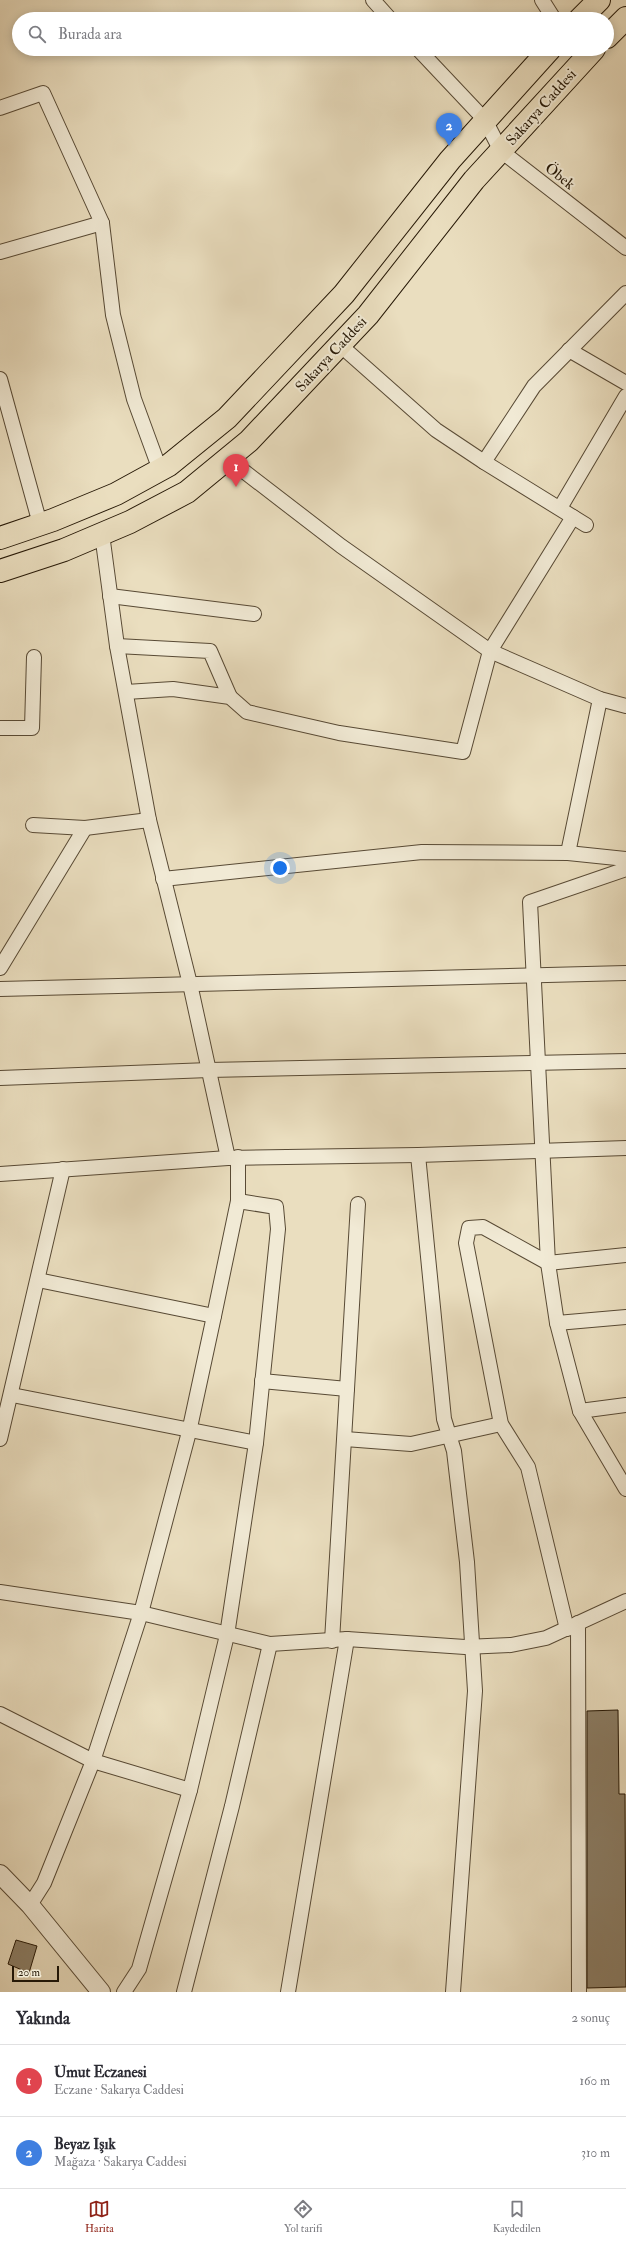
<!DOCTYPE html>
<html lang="tr">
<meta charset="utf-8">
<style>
:root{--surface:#fff;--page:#f2f2f3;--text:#2b2b33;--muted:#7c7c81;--line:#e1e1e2;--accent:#8f2418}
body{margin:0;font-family:"IM FELL Double Pica",serif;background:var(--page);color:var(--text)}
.scale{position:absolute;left:12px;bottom:10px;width:47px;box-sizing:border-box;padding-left:4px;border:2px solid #271907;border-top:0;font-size:11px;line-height:14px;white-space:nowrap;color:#271907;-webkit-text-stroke:3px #f1ead5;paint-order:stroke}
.you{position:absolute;left:280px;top:868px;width:14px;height:14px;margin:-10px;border:3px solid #fff;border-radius:50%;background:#1a73e8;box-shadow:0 0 0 6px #1a73e833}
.badge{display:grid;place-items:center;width:26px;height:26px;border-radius:50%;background:var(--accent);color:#fff;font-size:13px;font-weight:700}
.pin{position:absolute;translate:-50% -33px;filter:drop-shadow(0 1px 2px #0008)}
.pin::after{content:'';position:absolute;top:21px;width:14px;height:12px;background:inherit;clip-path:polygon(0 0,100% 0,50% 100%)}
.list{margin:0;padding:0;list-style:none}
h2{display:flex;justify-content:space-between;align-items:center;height:52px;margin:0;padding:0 16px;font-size:17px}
h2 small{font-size:13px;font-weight:400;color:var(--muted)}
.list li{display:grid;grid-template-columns:26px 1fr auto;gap:12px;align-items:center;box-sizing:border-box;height:72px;padding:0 16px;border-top:1px solid var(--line)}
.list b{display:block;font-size:15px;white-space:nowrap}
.list p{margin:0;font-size:13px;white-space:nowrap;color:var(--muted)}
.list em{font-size:13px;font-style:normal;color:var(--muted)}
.icon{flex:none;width:22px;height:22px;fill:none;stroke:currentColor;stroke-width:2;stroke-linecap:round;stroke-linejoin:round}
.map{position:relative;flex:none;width:626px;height:1992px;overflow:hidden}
.search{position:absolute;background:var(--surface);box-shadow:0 2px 10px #0003;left:12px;right:12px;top:12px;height:44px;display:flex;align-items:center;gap:10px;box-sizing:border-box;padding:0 14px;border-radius:22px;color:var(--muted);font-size:15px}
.sheet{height:196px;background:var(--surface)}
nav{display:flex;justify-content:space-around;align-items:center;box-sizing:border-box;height:56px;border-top:1px solid var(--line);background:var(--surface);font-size:11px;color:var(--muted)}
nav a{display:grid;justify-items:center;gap:2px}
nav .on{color:var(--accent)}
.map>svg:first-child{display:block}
.building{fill:#8c7f67;stroke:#271907}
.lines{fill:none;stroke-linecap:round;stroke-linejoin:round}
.minor-casing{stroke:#584a35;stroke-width:16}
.tertiary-casing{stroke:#584a35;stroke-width:20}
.primary-casing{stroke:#271907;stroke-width:24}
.minor{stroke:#f1ead5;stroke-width:14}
.tertiary{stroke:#f1ead5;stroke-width:18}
.primary{stroke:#eadebf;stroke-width:22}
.labels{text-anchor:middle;stroke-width:4;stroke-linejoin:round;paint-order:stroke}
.street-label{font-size:15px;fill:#271907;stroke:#f1ead5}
</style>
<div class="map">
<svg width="626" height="1992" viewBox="0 0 626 1992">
<rect width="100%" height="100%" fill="#eadebf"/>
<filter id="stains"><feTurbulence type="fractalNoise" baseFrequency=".005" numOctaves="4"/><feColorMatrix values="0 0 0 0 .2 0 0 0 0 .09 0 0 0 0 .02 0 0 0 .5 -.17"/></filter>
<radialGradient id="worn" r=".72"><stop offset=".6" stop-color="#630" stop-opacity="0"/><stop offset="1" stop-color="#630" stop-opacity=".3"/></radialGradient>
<g class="building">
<path d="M 618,1710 L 619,1794 L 625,1794 L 626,1987 L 587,1988 L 587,1711 Z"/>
<path d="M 16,1940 L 37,1946 L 29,1973 L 8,1964 Z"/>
</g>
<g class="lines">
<defs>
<g id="minor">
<path d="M 373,0 L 390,19"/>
<path d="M 542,0 L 554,19"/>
<path d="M 418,49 L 485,120 L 501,151 L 626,248"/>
<path d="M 0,108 L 43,93 L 102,223 L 113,315 L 134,399 L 160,470"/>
<path d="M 0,252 L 102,223"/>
<path d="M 340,345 L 436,430 L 484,462 L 586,525"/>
<path d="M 569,350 L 626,383"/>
<path d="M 0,379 L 40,524"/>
<path d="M 228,459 L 341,546 L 490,651 L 600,699 L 626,706"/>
<path d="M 484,462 L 534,386 L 626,293"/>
<path d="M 560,508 L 626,396"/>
<path d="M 102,534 L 117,646 L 149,820 L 190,984 L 228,1158"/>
<path d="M 110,596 L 254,614"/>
<path d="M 117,646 L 210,651 L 230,697"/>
<path d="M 126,692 L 173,689 L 230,697 L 247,712 L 339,733 L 463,752 L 490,651 L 573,517"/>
<path d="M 0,728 L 32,728 L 34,657"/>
<path d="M 33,825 L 85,828 L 149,820"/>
<path d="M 568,853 L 600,699"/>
<path d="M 626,869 L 530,902 L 548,1263 L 557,1323 L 580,1411 L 626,1489"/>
<path d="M 163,879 L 422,852 L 568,853 L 626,859"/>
<path d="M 0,968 L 85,828"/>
<path d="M 0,989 L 626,973"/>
<path d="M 0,1078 L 209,1070 L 626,1061"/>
<path d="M 418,1155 L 444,1419 L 454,1451 L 467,1562 L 475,1691 L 453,1992"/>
<path d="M 0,1174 L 228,1158 L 418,1155 L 626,1148"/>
<path d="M 38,1280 L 214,1316"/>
<path d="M 557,1323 L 626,1317"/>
<path d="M 262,1381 L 347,1389"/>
<path d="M 12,1395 L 256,1443"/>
<path d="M 580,1411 L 626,1405"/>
<path d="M 0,1439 L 63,1169"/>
<path d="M 345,1439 L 411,1444 L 501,1424"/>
<path d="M 0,1592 L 141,1613 L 270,1644 L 347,1639 L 465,1647 L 511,1645 L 546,1638 L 626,1601"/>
<path d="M 578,1623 L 579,1992"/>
<path d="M 567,1629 L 528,1467 L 501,1424 L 466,1243 L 469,1228 L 483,1227 L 548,1263 L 626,1255"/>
<path d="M 332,1641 L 358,1204"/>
<path d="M 0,1714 L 93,1761 L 190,1790"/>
<path d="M 30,1905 L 44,1883 L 93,1761 L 141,1613 L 189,1432 L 214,1316 L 238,1201 L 238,1157"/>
<path d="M 124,1992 L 139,1969 L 190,1790 L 227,1635 L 256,1443 L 278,1229 L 276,1207 L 238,1201"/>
<path d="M 184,1992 L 232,1806 L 270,1644"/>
<path d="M 288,1992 L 347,1639"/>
</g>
<path id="tertiary" d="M 0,1874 L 30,1905 L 101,1992"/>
<g id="primary">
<path d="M 580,19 L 599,0"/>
<path d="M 607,37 L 626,18"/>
<path d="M 0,538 L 53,520 L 116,494 L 169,465 L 227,418 L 344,294 L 450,160 L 550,49"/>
<path d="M 0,571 L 64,550 L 130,522 L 187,492 L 249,441 L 368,315 L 474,180 L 594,49"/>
</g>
</defs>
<use href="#minor" class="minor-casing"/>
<use href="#tertiary" class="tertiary-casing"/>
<use href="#primary" class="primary-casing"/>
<use href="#minor" class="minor"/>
<use href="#tertiary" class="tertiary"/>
<use href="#primary" class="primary"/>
</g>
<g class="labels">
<g class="street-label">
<text transform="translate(541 107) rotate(-48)" y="5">Sakarya Caddesi</text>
<text transform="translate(560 176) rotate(38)" y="5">Öbek</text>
<text transform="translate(331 354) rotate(-47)" y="5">Sakarya Caddesi</text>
</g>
</g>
<rect width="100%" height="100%" filter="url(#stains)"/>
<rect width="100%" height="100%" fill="url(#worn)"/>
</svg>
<div class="scale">20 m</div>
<div class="you"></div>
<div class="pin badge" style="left:236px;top:487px;background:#e0444e">1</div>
<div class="pin badge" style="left:449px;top:146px;background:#3f7fe0">2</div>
<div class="search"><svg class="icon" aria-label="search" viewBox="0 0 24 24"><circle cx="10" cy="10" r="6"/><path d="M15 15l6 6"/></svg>Burada ara</div>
</div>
<section class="sheet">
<h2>Yakında<small>2 sonuç</small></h2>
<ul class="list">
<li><span class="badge" style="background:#e0444e">1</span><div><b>Umut Eczanesi</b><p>Eczane · Sakarya Caddesi</p></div><em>160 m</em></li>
<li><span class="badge" style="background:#3f7fe0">2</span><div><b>Beyaz Işık</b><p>Mağaza · Sakarya Caddesi</p></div><em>310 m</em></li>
</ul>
</section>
<nav>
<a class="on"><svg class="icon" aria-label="map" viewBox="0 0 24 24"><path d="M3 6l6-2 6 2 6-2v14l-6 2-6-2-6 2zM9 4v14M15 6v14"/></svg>Harita</a>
<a><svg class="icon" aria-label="directions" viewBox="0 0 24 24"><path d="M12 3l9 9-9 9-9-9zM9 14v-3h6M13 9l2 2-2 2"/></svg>Yol tarifi</a>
<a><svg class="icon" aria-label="saved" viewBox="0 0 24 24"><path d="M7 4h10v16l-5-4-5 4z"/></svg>Kaydedilen</a>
</nav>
